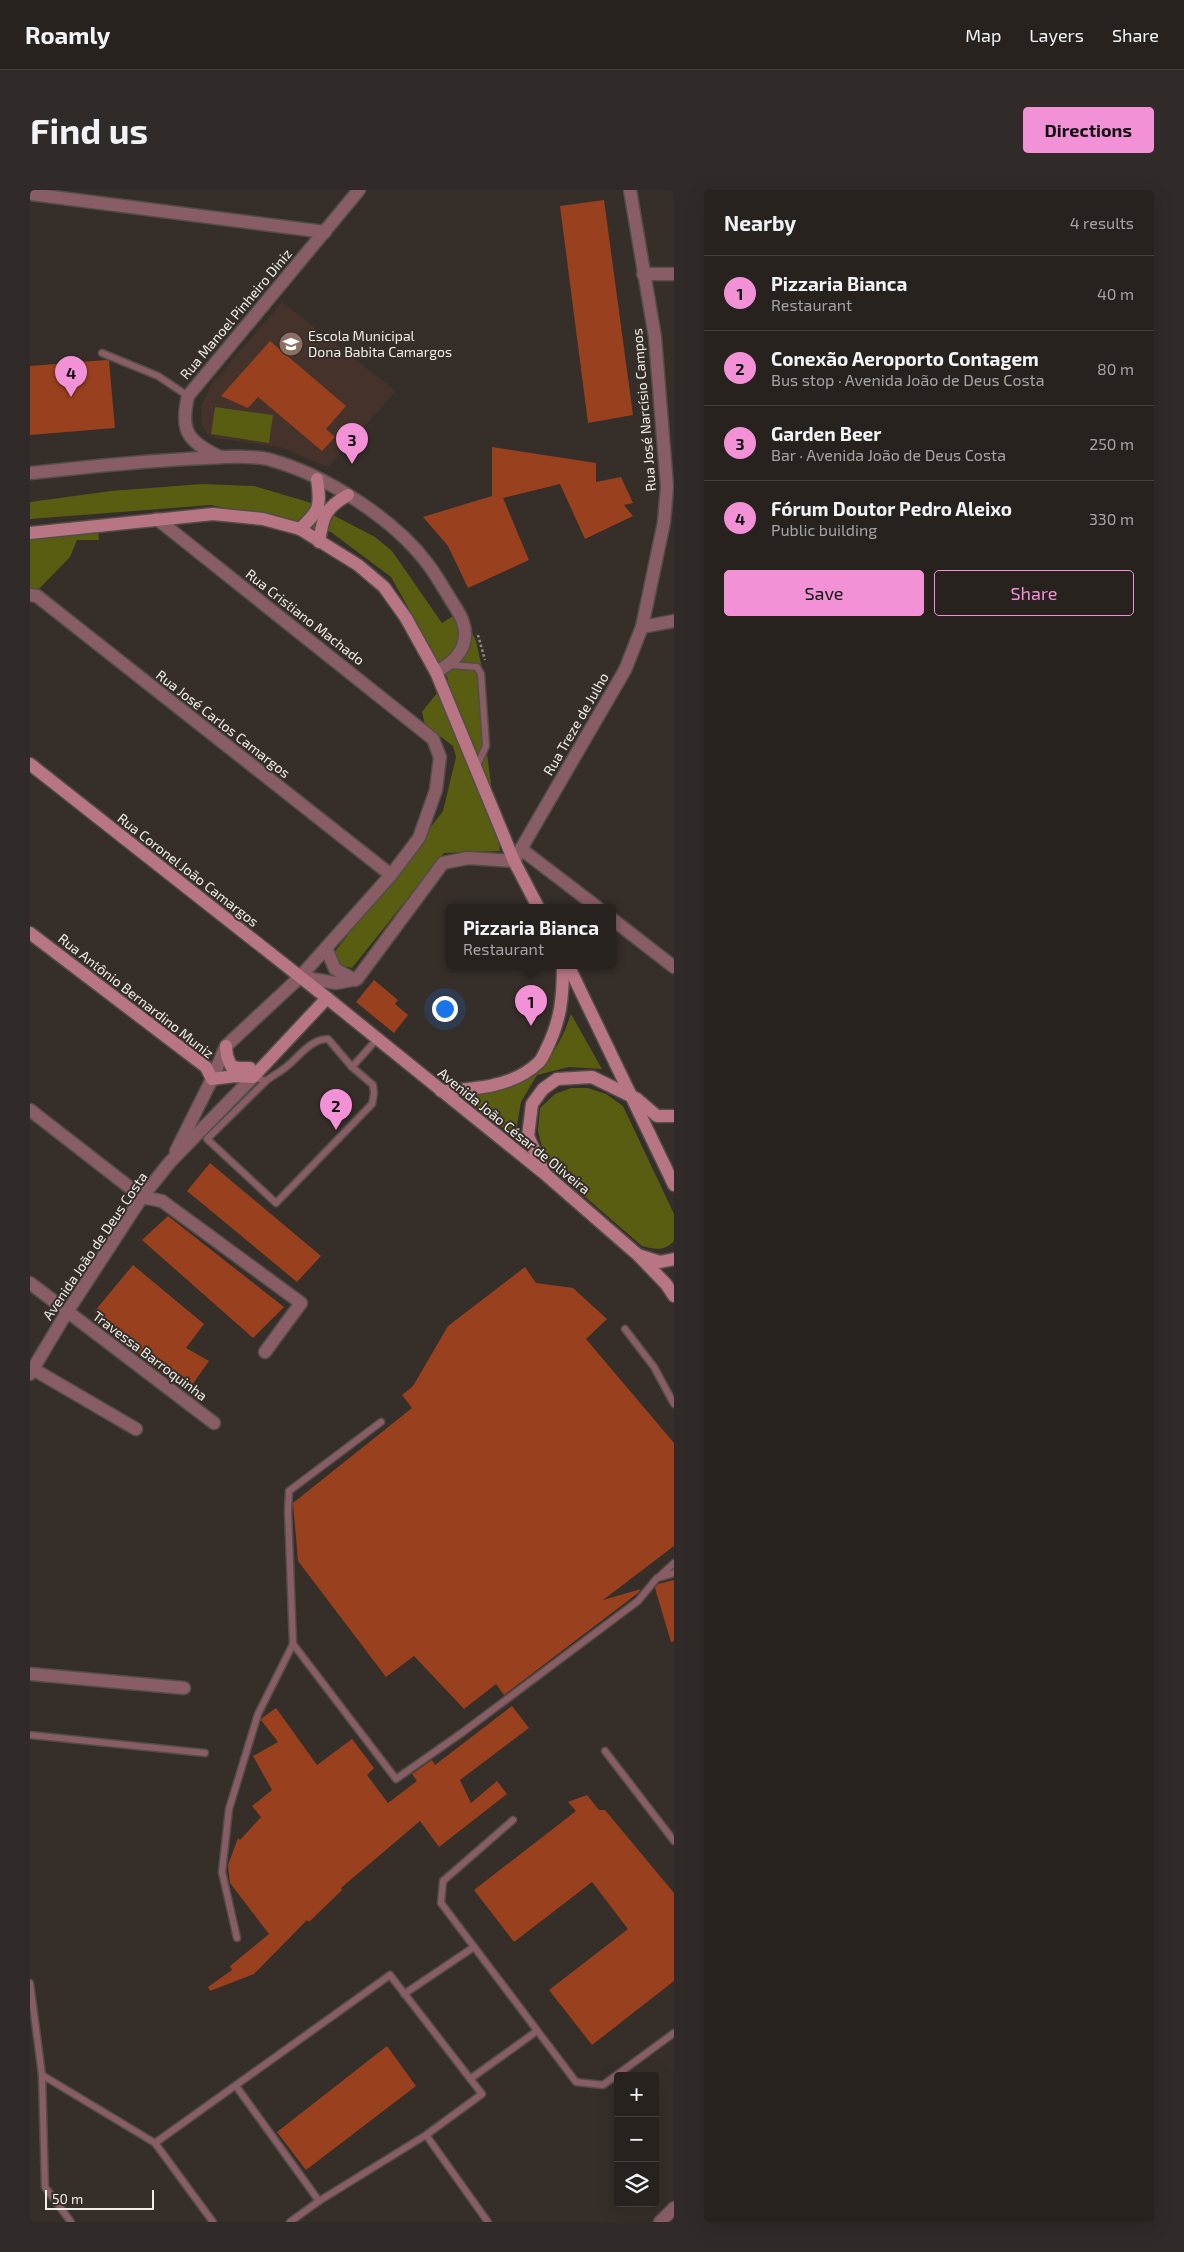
<!DOCTYPE html>
<meta charset="utf-8">
<style>
:root{--surface:#28221f;--page:#302a28;--text:#f1f3f6;--muted:#a5a4a4;--line:#443f3d;--accent:#f391d6}
body{margin:0;font-family:"Exo 2",sans-serif;background:var(--page);color:var(--text)}
.controls{position:absolute;right:15px;bottom:15px;display:grid;overflow:hidden;border-radius:5px;box-shadow:0 5px 20px #0002}
.controls button{width:45px;height:45px;display:grid;place-items:center;padding:0;border:0;border-bottom:1px solid var(--line);background:var(--surface);color:var(--text);font:25px sans-serif}
.scale{position:absolute;left:15px;bottom:12px;width:109px;box-sizing:border-box;padding-left:5px;border:2px solid #f1ede9;border-top:0;font-size:14px;line-height:18px;white-space:nowrap;color:#f1ede9;-webkit-text-stroke:4px #352e29;paint-order:stroke}
.you{position:absolute;left:414px;top:818px;width:18px;height:18px;margin:-12px;border:4px solid #fff;border-radius:50%;background:#1a73e8;box-shadow:0 0 0 8px #1a73e833}
.badge{display:grid;place-items:center;width:32px;height:32px;border-radius:50%;background:var(--accent);color:#111;font-size:16px;font-weight:700}
.pin{position:absolute;translate:-50% -41px;filter:drop-shadow(0 1px 2px #0008)}
.pin::after{content:'';position:absolute;top:26px;width:18px;height:15px;background:inherit;clip-path:polygon(0 0,100% 0,50% 100%)}
.popup{position:absolute;left:416px;top:714px;width:170px;height:65px;box-sizing:border-box;display:grid;place-content:center;border-radius:5px;background:var(--surface);filter:drop-shadow(0 1px 4px #0005);font-size:16px;white-space:nowrap;color:var(--muted)}
.popup b{font-size:19px;color:var(--text)}
.popup::after{content:'';position:absolute;left:50%;top:100%;margin-left:-10px;border:10px solid transparent;border-top-color:var(--surface)}
.list{margin:0;padding:0;list-style:none}
h2{display:flex;justify-content:space-between;align-items:center;height:65px;margin:0;padding:0 20px;font-size:21px}
h2 small{font-size:16px;font-weight:400;color:var(--muted)}
.list li{display:grid;grid-template-columns:32px 1fr auto;gap:15px;align-items:center;box-sizing:border-box;height:75px;padding:0 20px;border-top:1px solid var(--line)}
.list b{display:block;font-size:19px;white-space:nowrap}
.list p{margin:0;font-size:16px;white-space:nowrap;color:var(--muted)}
.list em{font-size:16px;font-style:normal;color:var(--muted)}
.actions{display:flex;gap:10px;padding:15px 20px}
.actions a{flex:1;padding:11px 0;border:1px solid var(--accent);border-radius:5px;text-align:center;font-size:18px;color:var(--accent)}
.actions .main{background:var(--accent);color:#111}
.icon{flex:none;width:28px;height:28px;fill:none;stroke:currentColor;stroke-width:2;stroke-linecap:round;stroke-linejoin:round}
.map{position:relative;flex:none;width:644px;height:2032px;overflow:hidden;border-radius:5px}
header{display:flex;align-items:center;gap:30px;box-sizing:border-box;height:70px;padding:0 25px;background:var(--surface);border-bottom:1px solid var(--line)}
header strong{font-size:24px}
nav{display:flex;gap:28px;margin-inline-start:auto;font-size:18px}
.intro{display:flex;align-items:center;justify-content:space-between;box-sizing:border-box;height:120px;padding:0 30px}
h1{margin:0;font-size:35px}
.button{padding:12px 22px;border-radius:5px;background:var(--accent);color:#111;font-size:18px;font-weight:700}
main{display:flex;gap:30px;padding:0 30px}
aside{flex:1;background:var(--surface);border-radius:5px;box-shadow:0 5px 20px #0002}
.map>svg:first-child{display:block}
.education{fill:#45322b}
.green{fill:#585d12}
.building{fill:#99401f}
.lines{fill:none;stroke-linecap:round;stroke-linejoin:round}
.service-casing{stroke:#534d48;stroke-width:9}
.minor-casing{stroke:#534d48;stroke-width:15}
.tertiary-casing{stroke:#534d48;stroke-width:15}
.secondary-casing{stroke:#534d48;stroke-width:15}
.path{stroke:#928c88;stroke-width:2.5;stroke-dasharray:2.5 2.5;stroke-linecap:butt}
.service{stroke:#885d66;stroke-width:6}
.minor{stroke:#885d66;stroke-width:12}
.tertiary{stroke:#885d66;stroke-width:12}
.secondary{stroke:#b87583;stroke-width:12}
.labels{text-anchor:middle;stroke-width:4;stroke-linejoin:round;paint-order:stroke}
.street-label{font-size:14px;fill:#f1ede9;stroke:#352e29}
.poi-label{font-size:14px;fill:#f1ede9;stroke:#352e29;text-anchor:start}
</style>
<header>
<strong>Roamly</strong>
<nav><a>Map</a><a>Layers</a><a>Share</a></nav>
</header>
<div class="intro"><h1>Find us</h1><a class="button">Directions</a></div>
<main>
<div class="map">
<svg width="644" height="2032" viewBox="0 0 644 2032">
<rect width="100%" height="100%" fill="#352e29"/>
<path class="education" d="M 252,112 L 366,201 L 298,277 L 250,257 L 183,248 L 177,244 L 172,235 L 171,217 L 180,196 Z"/>
<g class="green">
<path d="M 185,217 L 243,225 L 239,253 L 181,244 Z"/>
<path d="M 172,294 L 224,296 L 248,303 L 278,312 L 345,347 L 362,361 L 412,433 L 431,421 L 446,451 L 456,496 L 457,564 L 470,661 L 414,663 L 322,778 L 310,775 L 303,764 L 413,621 L 426,567 L 423,556 L 395,535 L 392,522 L 418,489 L 361,387 L 301,342 L 181,315 L 0,329 L 0,312 L 81,301 Z"/>
<path d="M 68,340 L 69,350 L 47,350 L 40,367 L 0,408 L 0,350 Z"/>
<path d="M 541,824 L 572,879 L 539,877 L 507,885 L 491,912 L 485,947 L 433,909 C 492,894 520,886 541,824 Z"/>
<path d="M 541,898 L 558,898 L 576,904 L 593,916 L 644,1024 L 644,1051 C 634,1062 625,1059 612,1056 L 523,979 L 513,961 L 508,941 L 510,918 L 525,904 Z"/>
</g>
<g class="building">
<path d="M 574,10 L 603,225 L 558,233 L 530,16 Z"/>
<path d="M 240,151 L 316,216 L 296,239 L 305,247 L 292,261 L 228,207 L 218,218 L 191,206 Z"/>
<path d="M 76,170 L 79,171 L 85,238 L 0,245 L 0,176 Z"/>
<path d="M 462,257 L 566,273 L 566,292 L 591,287 L 603,313 L 594,315 L 603,326 L 555,349 L 530,294 L 473,308 L 499,370 L 438,398 L 418,356 L 393,327 L 462,306 Z"/>
<path d="M 344,790 L 368,810 L 365,814 L 378,825 L 364,843 L 326,812 Z"/>
<path d="M 180,973 L 291,1066 L 267,1092 L 157,1001 Z"/>
<path d="M 138,1026 L 254,1117 L 223,1148 L 112,1050 Z"/>
<path d="M 103,1075 L 174,1134 L 156,1158 L 179,1171 L 160,1198 L 139,1182 L 137,1185 L 102,1159 L 106,1155 L 64,1122 Z"/>
<path d="M 495,1077 L 506,1093 L 543,1098 L 577,1129 L 556,1149 L 644,1253 L 644,1356 L 573,1410 L 611,1399 L 608,1403 L 474,1505 L 466,1494 L 434,1519 L 384,1466 L 356,1487 L 268,1371 L 263,1313 L 382,1218 L 372,1205 L 383,1196 L 418,1136 Z"/>
<path d="M 644,1390 L 644,1451 L 641,1452 L 625,1398 L 628,1394 Z"/>
<path d="M 482,1516 L 499,1538 L 430,1590 L 441,1613 L 467,1591 L 477,1604 L 409,1657 L 390,1631 L 311,1698 L 312,1700 L 279,1732 L 277,1730 L 224,1784 L 180,1801 L 178,1797 L 202,1780 L 200,1776 L 239,1744 L 200,1693 L 198,1675 L 208,1648 L 210,1650 L 231,1627 L 222,1616 L 242,1600 L 223,1566 L 248,1552 L 231,1530 L 232,1528 L 246,1518 L 287,1575 L 322,1549 L 344,1578 L 337,1585 L 358,1613 L 387,1591 L 382,1584 L 402,1570 L 405,1575 Z"/>
<path d="M 557,1605 L 569,1620 L 575,1620 L 644,1703 L 644,1791 L 562,1855 L 519,1800 L 598,1739 L 562,1692 L 484,1752 L 444,1700 L 546,1621 L 538,1612 Z"/>
<path d="M 357,1856 L 386,1896 L 276,1980 L 247,1942 Z"/>
</g>
<g class="lines">
<defs>
<g id="service">
<path d="M 72,163 L 128,186 L 158,206"/>
<path d="M 420,475 L 447,477 L 451,484 L 456,556 L 446,578"/>
<path d="M 322,877 L 347,849"/>
<path d="M 223,887 L 236,891 C 242,886 250,882 256,877 C 269,867 280,849 298,849 L 322,877 L 343,895 L 344,903 L 342,914 L 246,1013 L 177,949 L 236,891"/>
<path d="M 595,1139 L 624,1177 L 644,1214"/>
<path d="M 630,1386 L 644,1373"/>
<path d="M 263,1454 L 366,1589 L 433,1542 L 608,1411 L 627,1388 L 644,1383"/>
<path d="M 0,1545 L 175,1563"/>
<path d="M 575,1561 L 644,1651"/>
<path d="M 483,1630 L 413,1691 L 411,1713 L 546,1892 L 573,1895 L 644,1843"/>
<path d="M 207,1748 L 192,1682 L 199,1619 L 228,1524 L 263,1454 L 258,1321 L 259,1301 L 351,1232"/>
<path d="M 0,1793 L 12,1885 L 125,1953 L 183,2032"/>
<path d="M 374,1804 L 444,1757"/>
<path d="M 12,1885 L 15,1997 L 41,2032"/>
<path d="M 440,1889 L 507,1841"/>
<path d="M 206,1896 L 289,2011"/>
<path d="M 396,1945 L 458,2032"/>
<path d="M 125,1953 L 360,1785 L 452,1904 L 396,1945 L 289,2011 L 260,2032"/>
</g>
<g id="minor">
<path d="M 0,4 L 295,42"/>
<path d="M 613,84 L 644,84"/>
<path d="M 188,266 C 157,251 150,240 158,206 L 329,0"/>
<path d="M 0,283 C 59,277 118,270 177,268 C 193,267 226,265 241,270 C 295,285 363,328 397,373 C 408,387 416,403 426,418 C 444,446 434,467 406,482"/>
<path d="M 127,329 L 403,549 L 410,567 L 406,600 L 389,648 L 361,685 L 270,787"/>
<path d="M 0,405 L 7,406 L 361,685"/>
<path d="M 612,437 L 644,431"/>
<path d="M 491,659 L 567,717"/>
<path d="M 582,729 L 644,777"/>
<path d="M 296,758 L 305,779 L 325,790"/>
<path d="M 270,787 L 306,793 L 327,789 L 413,673 L 438,668 L 484,671 L 595,480 L 612,437 L 634,332 L 637,297 L 625,147 L 600,0"/>
<path d="M 0,920 L 112,1007 L 132,1011 L 271,1113 L 235,1162"/>
<path d="M 0,1093 L 184,1233"/>
<path d="M 3,1179 L 106,1239"/>
<path d="M 0,1484 L 154,1498"/>
</g>
<g id="tertiary">
<path d="M 146,961 L 182,889 L 196,856 L 270,787"/>
<path d="M 0,1184 L 37,1122 L 112,1007 L 140,972 L 223,887"/>
<path d="M 630,2032 L 644,2018"/>
</g>
<g id="secondary">
<path d="M 270,339 C 290,320 291,317 287,289"/>
<path d="M 0,343 L 183,324 L 233,329 L 270,339 L 328,375 L 354,397 L 376,428 L 406,482 L 484,671 L 508,717"/>
<path d="M 289,352 C 293,326 295,318 318,305"/>
<path d="M 0,574 L 297,808 L 515,984 L 608,1065 L 636,1094 L 644,1106"/>
<path d="M 0,743 L 176,877 L 182,889 L 205,886 L 223,887 L 297,808"/>
<path d="M 538,775 L 644,995"/>
<path d="M 196,856 L 197,866 L 201,876 L 208,878 L 220,878"/>
<path d="M 411,901 C 444,899 483,897 508,873 C 512,870 514,864 516,860 C 531,830 533,807 533,775"/>
<path d="M 514,982 L 498,946 L 502,914 L 513,899 L 527,889 L 562,887 L 607,909 L 627,926 L 644,926"/>
<path d="M 611,1066 L 630,1072 L 644,1069"/>
</g>
</defs>
<use href="#service" class="service-casing"/>
<use href="#minor" class="minor-casing"/>
<use href="#tertiary" class="tertiary-casing"/>
<use href="#secondary" class="secondary-casing"/>
<path class="path" d="M 448,445 L 455,470"/>
<use href="#service" class="service"/>
<use href="#minor" class="minor"/>
<use href="#tertiary" class="tertiary"/>
<use href="#secondary" class="secondary"/>
</g>
<defs>
<symbol id="school-disc" viewBox="-11 -11 22 22"><circle r="9.5" fill="#8d6e63" stroke="#352e29"/><path d="M0-5L7-2L0 1L-7-2ZM-4 1L0 2.5L4 1V4Q0 6-4 4Z" fill="#fff"/></symbol>
</defs>
<g fill-rule="evenodd">
<use href="#school-disc" x="247" y="140" width="28" height="28"/>
</g>
<g class="labels">
<g class="street-label">
<text transform="translate(206 124) rotate(-50)" y="5">Rua Manoel Pinheiro Diniz</text>
<text transform="translate(614 220) rotate(-95)" y="5">Rua José Narcísio Campos</text>
<text transform="translate(275 427) rotate(38)" y="5">Rua Cristiano Machado</text>
<text transform="translate(193 534) rotate(38)" y="5">Rua José Carlos Camargos</text>
<text transform="translate(546 534) rotate(-60)" y="5">Rua Treze de Julho</text>
<text transform="translate(158 680) rotate(38)" y="5">Rua Coronel João Camargos</text>
<text transform="translate(106 806) rotate(38)" y="5">Rua Antônio Bernardino Muniz</text>
<text transform="translate(484 941) rotate(39)" y="5">Avenida João César de Oliveira</text>
<text transform="translate(65 1056) rotate(-56)" y="5">Avenida João de Deus Costa</text>
<text transform="translate(120 1166) rotate(37)" y="5">Travessa Barroquinha</text>
</g>
<g class="poi-label">
<text x="278" y="151">Escola Municipal<tspan x="278" dy="16">Dona Babita Camargos</tspan></text>
</g>
</g>
</svg>
<div class="controls">
<button>+</button>
<button>−</button>
<button><svg class="icon" aria-label="layers" viewBox="0 0 24 24"><path d="M12 4l9 5-9 5-9-5zM3 14l9 5 9-5"/></svg></button>
</div>
<div class="scale">50 m</div>
<div class="you"></div>
<div class="pin badge" style="left:501px;top:836px">1</div>
<div class="popup"><b>Pizzaria Bianca</b>Restaurant</div>
<div class="pin badge" style="left:306px;top:940px">2</div>
<div class="pin badge" style="left:322px;top:274px">3</div>
<div class="pin badge" style="left:41px;top:207px">4</div>
</div>
<aside>
<h2>Nearby<small>4 results</small></h2>
<ul class="list">
<li><span class="badge">1</span><div><b>Pizzaria Bianca</b><p>Restaurant</p></div><em>40 m</em></li>
<li><span class="badge">2</span><div><b>Conexão Aeroporto Contagem</b><p>Bus stop · Avenida João de Deus Costa</p></div><em>80 m</em></li>
<li><span class="badge">3</span><div><b>Garden Beer</b><p>Bar · Avenida João de Deus Costa</p></div><em>250 m</em></li>
<li><span class="badge">4</span><div><b>Fórum Doutor Pedro Aleixo</b><p>Public building</p></div><em>330 m</em></li>
</ul>
<div class="actions"><a class="main">Save</a><a>Share</a></div>
</aside>
</main>
